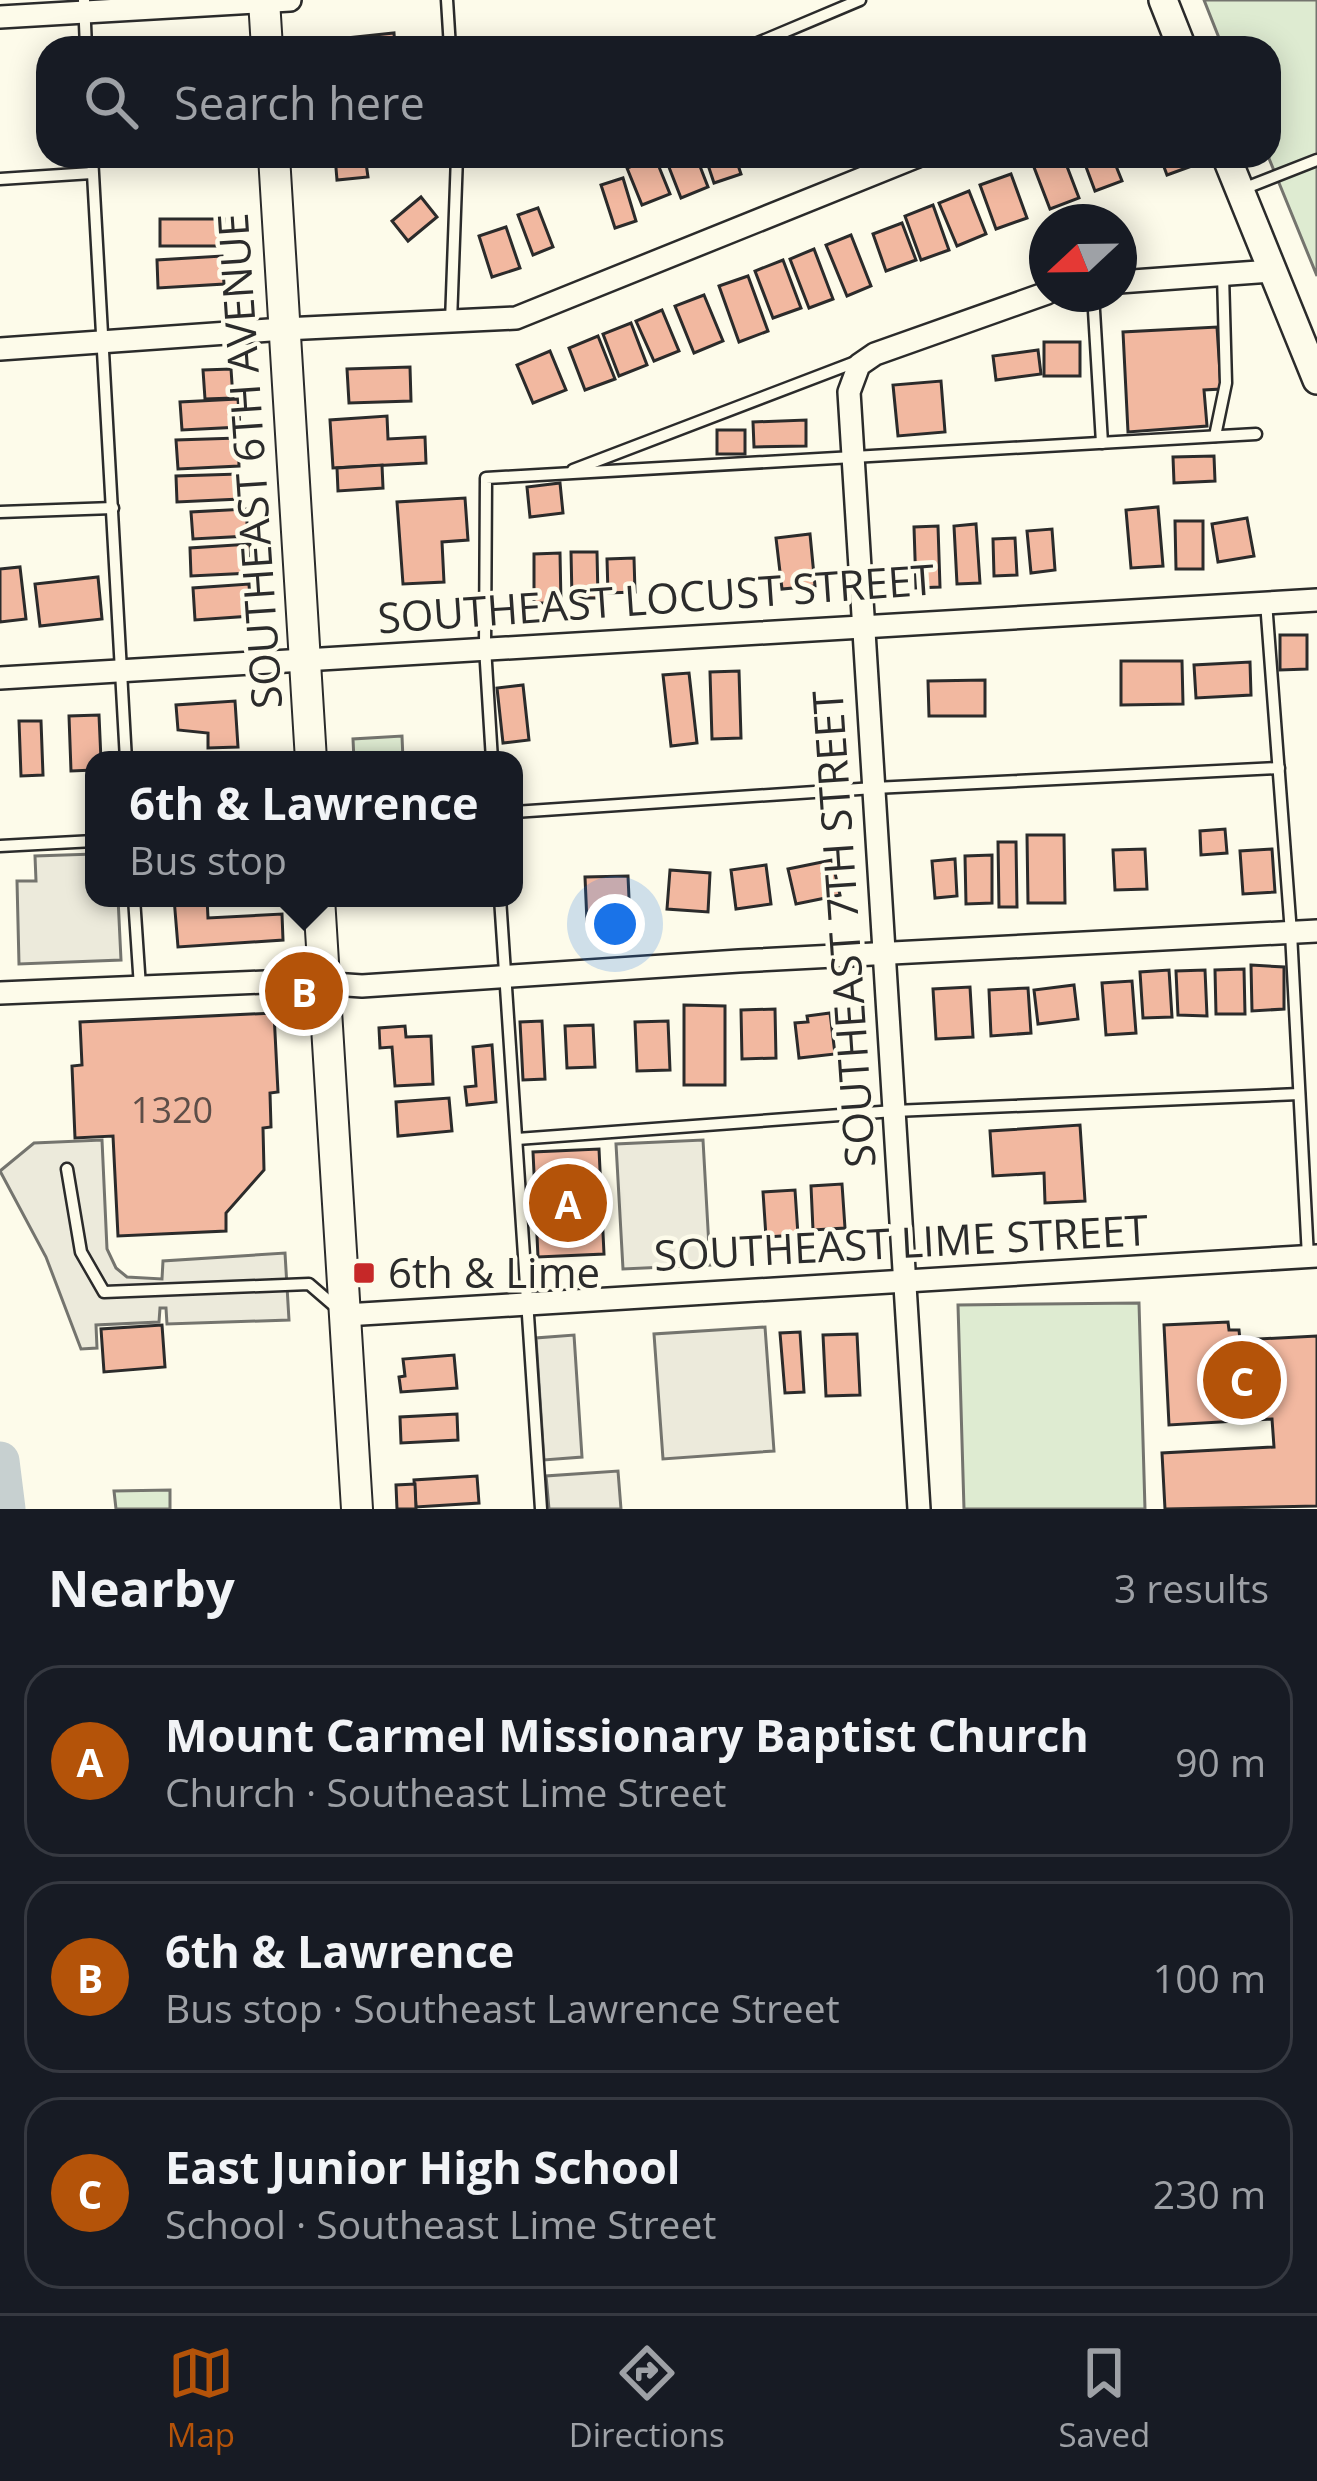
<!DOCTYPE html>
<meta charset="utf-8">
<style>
:root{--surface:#171b24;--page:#20242c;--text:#f1f3f6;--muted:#9ea1a6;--line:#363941;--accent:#b45309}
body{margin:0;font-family:"Open Sans",sans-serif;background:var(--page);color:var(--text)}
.compass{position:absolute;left:1029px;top:204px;width:108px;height:108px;border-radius:50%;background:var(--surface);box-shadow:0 6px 30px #0003;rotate:248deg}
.you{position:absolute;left:615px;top:924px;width:42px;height:42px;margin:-30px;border:9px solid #fff;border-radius:50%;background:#1a73e8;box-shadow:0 0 0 18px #1a73e833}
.badge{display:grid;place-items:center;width:78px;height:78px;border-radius:50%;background:var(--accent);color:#fff;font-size:39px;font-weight:700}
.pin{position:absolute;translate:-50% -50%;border:6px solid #fff;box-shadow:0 3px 12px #0006}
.popup{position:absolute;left:85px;top:751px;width:438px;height:156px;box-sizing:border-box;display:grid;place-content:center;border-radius:24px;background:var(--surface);filter:drop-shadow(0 3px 9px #0005);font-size:39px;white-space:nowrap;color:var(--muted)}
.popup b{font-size:45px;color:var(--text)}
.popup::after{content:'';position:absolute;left:50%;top:100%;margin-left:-24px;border:24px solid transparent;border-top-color:var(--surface)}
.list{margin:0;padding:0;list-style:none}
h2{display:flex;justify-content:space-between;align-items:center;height:156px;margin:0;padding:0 48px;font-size:51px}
h2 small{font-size:39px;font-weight:400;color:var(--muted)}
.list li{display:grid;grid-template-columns:78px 1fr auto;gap:36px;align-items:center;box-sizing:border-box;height:192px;margin:0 24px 24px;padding:0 24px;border:3px solid var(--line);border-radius:36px}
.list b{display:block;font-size:45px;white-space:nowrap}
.list p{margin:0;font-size:39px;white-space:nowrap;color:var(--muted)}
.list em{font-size:39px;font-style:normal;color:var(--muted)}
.icon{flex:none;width:66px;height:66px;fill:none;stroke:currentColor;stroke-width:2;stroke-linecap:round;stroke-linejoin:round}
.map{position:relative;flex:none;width:1317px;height:1509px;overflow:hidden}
.search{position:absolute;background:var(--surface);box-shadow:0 6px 30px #0003;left:36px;right:36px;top:36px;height:132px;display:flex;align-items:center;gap:30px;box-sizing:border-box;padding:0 42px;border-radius:36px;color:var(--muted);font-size:45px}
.sheet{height:804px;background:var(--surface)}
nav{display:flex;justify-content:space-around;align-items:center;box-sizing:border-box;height:168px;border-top:3px solid var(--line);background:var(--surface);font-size:33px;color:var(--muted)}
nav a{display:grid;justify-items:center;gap:6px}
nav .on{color:var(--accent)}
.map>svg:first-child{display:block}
.green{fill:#deebd1;stroke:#74746e;stroke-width:3}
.parking{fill:#eceadb;stroke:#74746e;stroke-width:3}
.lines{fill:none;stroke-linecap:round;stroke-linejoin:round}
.river{stroke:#c7d0d0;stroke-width:39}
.building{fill:#f2b8a0;stroke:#2b2b2b;stroke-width:3}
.service-casing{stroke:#2b2b2b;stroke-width:15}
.minor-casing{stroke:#2b2b2b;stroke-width:26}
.secondary-casing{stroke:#2b2b2b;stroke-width:32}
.primary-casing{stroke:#2b2b2b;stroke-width:34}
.service{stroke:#fdfbea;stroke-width:10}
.minor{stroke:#fdfbea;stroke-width:21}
.secondary{stroke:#fdfbea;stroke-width:27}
.primary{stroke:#fdfbea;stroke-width:30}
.poi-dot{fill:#c62828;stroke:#fdfbea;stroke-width:4.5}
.labels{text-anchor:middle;stroke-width:9;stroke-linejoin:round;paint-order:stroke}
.number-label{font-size:36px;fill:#5d4e48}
.street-label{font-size:42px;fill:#2b2b2b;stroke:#fdfbea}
.poi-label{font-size:42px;fill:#2b2b2b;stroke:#fdfbea;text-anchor:start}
</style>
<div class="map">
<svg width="1317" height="1509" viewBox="0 0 1317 1509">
<rect width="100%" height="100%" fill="#fdfbea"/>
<g class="green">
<path d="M 1204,0 L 1317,0 L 1317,276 L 1268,156 L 1269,48 L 1223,48 Z"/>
<path d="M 402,736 L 403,760 L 354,760 L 353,739 Z"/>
<path d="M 1139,1303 L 1145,1509 L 964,1509 L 958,1305 Z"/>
<path d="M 170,1490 L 170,1509 L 116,1509 L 114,1491 Z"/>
</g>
<g class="parking">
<path d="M 94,854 L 94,898 L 118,898 L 121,960 L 19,964 L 17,881 L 36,881 L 35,856 Z"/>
<path d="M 102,1140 L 107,1249 L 116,1268 L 127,1277 L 162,1279 L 163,1261 L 285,1253 L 289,1320 L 167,1324 L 166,1308 L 160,1308 L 159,1322 L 96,1325 L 97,1348 L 81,1349 L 46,1257 L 0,1171 L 34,1143 Z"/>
<path d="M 703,1140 L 710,1265 L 623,1269 L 616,1144 Z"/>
<path d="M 765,1327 L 774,1451 L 663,1459 L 654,1334 Z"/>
<path d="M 574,1335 L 582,1457 L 544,1460 L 536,1338 Z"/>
<path d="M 618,1471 L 621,1509 L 549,1509 L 546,1476 Z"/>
</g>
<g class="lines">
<path class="river" d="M 0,1461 L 6,1509"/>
</g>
<g class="building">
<path d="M 394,33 L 395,48 L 317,48 L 317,41 Z"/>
<path d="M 335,156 L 365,156 L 368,177 L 337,180 Z"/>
<path d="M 696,156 L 708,187 L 681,198 L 665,157 Z"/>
<path d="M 705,156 L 735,156 L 741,174 L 714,183 Z"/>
<path d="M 1048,156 L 1063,156 L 1079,198 L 1050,209 L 1032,162 Z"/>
<path d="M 1082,156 L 1112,156 L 1122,181 L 1095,191 Z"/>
<path d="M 1160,156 L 1185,156 L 1189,167 L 1167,175 Z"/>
<path d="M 655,157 L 670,194 L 642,205 L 627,168 Z"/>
<path d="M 1011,174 L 1027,218 L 996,229 L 980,185 Z"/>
<path d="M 623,178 L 636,221 L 615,228 L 601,185 Z"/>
<path d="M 969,191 L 986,234 L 957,246 L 939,203 Z"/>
<path d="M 421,197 L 437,217 L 408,241 L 392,221 Z"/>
<path d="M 933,205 L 949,250 L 921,260 L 905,216 Z"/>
<path d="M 538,208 L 553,247 L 533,255 L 518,215 Z"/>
<path d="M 160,219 L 224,219 L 225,246 L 160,246 Z"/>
<path d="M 902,223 L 916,260 L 886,271 L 873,234 Z"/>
<path d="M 506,227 L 520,268 L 492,277 L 479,236 Z"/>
<path d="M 851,235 L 871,286 L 847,296 L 826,245 Z"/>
<path d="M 814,249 L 833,299 L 809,308 L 790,259 Z"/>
<path d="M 222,256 L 224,284 L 158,288 L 157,260 Z"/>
<path d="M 783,260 L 801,308 L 773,318 L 755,271 Z"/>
<path d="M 748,276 L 768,331 L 739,342 L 719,286 Z"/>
<path d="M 704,295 L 723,341 L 694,353 L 675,306 Z"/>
<path d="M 662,310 L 679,351 L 654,361 L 636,321 Z"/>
<path d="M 631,323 L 647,365 L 619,376 L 603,334 Z"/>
<path d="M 1217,327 L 1221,389 L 1204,390 L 1207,426 L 1128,432 L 1123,332 Z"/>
<path d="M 598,336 L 615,379 L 585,390 L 569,348 Z"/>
<rect x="1044" y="342" width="36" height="34"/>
<path d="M 1038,350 L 1041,374 L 996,380 L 993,356 Z"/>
<path d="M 550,351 L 566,390 L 533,403 L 517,365 Z"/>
<path d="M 410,367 L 411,401 L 349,403 L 347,369 Z"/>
<path d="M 231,369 L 233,398 L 205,399 L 203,370 Z"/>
<path d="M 941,381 L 945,432 L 898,436 L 893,385 Z"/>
<path d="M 238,399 L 240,427 L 182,430 L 180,402 Z"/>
<path d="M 387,416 L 388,439 L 425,437 L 426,463 L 333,468 L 330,420 Z"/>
<path d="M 806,420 L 806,446 L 754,447 L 753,422 Z"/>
<rect x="717" y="430" width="28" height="24"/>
<path d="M 238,438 L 239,466 L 178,469 L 176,440 Z"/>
<path d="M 1214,456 L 1215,481 L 1174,483 L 1173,457 Z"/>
<path d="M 382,465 L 383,488 L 338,491 L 337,468 Z"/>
<path d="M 239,474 L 240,499 L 177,502 L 176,476 Z"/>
<path d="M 560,483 L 563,513 L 530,517 L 527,487 Z"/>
<path d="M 465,498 L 468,540 L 442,542 L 444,582 L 403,584 L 397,502 Z"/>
<path d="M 1158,507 L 1163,566 L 1131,568 L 1126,510 Z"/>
<path d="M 246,509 L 248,536 L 193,539 L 191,512 Z"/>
<path d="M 1247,518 L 1254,556 L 1218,562 L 1212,524 Z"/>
<path d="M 1175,521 L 1203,521 L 1203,569 L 1176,569 Z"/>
<path d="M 976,524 L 980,583 L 957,584 L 954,526 Z"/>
<path d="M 938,526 L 940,587 L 916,588 L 914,527 Z"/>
<path d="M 1052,529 L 1055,570 L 1031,573 L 1027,531 Z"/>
<path d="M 810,534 L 815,586 L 782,589 L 776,538 Z"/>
<path d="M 1015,538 L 1017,575 L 994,576 L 993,539 Z"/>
<path d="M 250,544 L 251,573 L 191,576 L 190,548 Z"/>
<path d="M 571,552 L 597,552 L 598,598 L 572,598 Z"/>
<path d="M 560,553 L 561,603 L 534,603 L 534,554 Z"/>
<path d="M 634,558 L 635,592 L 608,593 L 607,559 Z"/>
<path d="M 20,567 L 26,619 L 0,622 L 0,569 Z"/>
<path d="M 98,577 L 102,619 L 40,626 L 35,584 Z"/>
<path d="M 249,584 L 251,616 L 195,620 L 193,588 Z"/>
<path d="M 1280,635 L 1307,635 L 1307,669 L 1280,670 Z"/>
<path d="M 1121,661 L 1182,661 L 1183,704 L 1121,705 Z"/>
<path d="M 1250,662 L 1251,695 L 1196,698 L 1194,665 Z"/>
<path d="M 739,671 L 741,738 L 712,739 L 710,672 Z"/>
<path d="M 689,673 L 697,743 L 671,746 L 663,675 Z"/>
<path d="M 985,680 L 985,716 L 929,716 L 928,681 Z"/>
<path d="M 523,685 L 529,740 L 503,743 L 497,688 Z"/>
<path d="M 235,701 L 238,747 L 208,748 L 208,733 L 178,730 L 176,705 Z"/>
<path d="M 99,715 L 101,760 L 94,760 L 94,770 L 71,771 L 69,716 Z"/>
<path d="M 19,721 L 41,721 L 43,775 L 21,776 Z"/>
<path d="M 1225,829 L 1227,853 L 1201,855 L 1200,831 Z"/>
<path d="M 1027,835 L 1064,835 L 1065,903 L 1028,903 Z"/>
<path d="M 998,842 L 1016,842 L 1017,907 L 999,907 Z"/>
<path d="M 1145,849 L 1147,889 L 1115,890 L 1113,850 Z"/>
<path d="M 1272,849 L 1275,892 L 1243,894 L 1240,851 Z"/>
<path d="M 992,855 L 992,903 L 966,904 L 965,856 Z"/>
<path d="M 955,859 L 957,896 L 935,898 L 932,861 Z"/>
<path d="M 832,860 L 840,895 L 796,904 L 788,869 Z"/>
<path d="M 766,865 L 771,904 L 736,909 L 731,870 Z"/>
<path d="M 670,870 L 710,873 L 708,912 L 667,909 Z"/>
<path d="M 628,876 L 630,920 L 587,922 L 585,877 Z"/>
<path d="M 174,898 L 207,898 L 208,918 L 282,914 L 283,940 L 178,947 Z"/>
<path d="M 1251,965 L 1284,967 L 1284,1009 L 1252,1011 Z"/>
<path d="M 1244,969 L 1245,1014 L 1216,1014 L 1215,970 Z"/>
<path d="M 1169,970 L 1172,1017 L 1143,1018 L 1140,972 Z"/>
<path d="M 1205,970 L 1207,1016 L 1178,1015 L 1176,971 Z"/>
<path d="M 1132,981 L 1136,1033 L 1106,1035 L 1102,983 Z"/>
<path d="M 1074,985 L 1078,1019 L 1038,1024 L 1034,990 Z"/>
<path d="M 970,987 L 973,1037 L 936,1039 L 933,989 Z"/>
<path d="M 1028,988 L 1031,1033 L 991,1036 L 989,990 Z"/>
<path d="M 684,1005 L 725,1006 L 725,1085 L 684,1085 Z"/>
<path d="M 775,1009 L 776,1058 L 742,1059 L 741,1010 Z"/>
<path d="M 274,1013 L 278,1092 L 270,1093 L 271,1127 L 263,1128 L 264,1170 L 226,1213 L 226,1231 L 118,1236 L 113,1136 L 75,1138 L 72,1066 L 82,1065 L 80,1022 Z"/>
<path d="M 830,1013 L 835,1054 L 799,1058 L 795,1023 L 808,1022 L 807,1016 Z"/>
<path d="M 542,1021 L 545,1079 L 523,1080 L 520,1022 Z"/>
<path d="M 668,1021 L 670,1070 L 637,1071 L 635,1022 Z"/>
<path d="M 593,1025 L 595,1067 L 567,1068 L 565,1026 Z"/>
<path d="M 405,1026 L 406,1037 L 431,1036 L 433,1084 L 395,1086 L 392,1047 L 380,1048 L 379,1028 Z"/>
<path d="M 492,1045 L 496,1102 L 467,1105 L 465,1087 L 476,1086 L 473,1047 Z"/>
<path d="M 449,1098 L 452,1131 L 398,1136 L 396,1102 Z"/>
<path d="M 1080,1125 L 1085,1201 L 1045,1203 L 1044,1173 L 993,1176 L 990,1131 Z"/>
<path d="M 599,1149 L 604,1254 L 538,1257 L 533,1152 Z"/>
<path d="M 842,1184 L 845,1228 L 813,1230 L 811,1186 Z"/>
<path d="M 795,1190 L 798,1235 L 766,1237 L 763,1192 Z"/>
<path d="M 1228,1322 L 1229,1330 L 1239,1330 L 1240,1340 L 1317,1336 L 1317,1506 L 1165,1509 L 1162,1453 L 1274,1447 L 1272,1419 L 1169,1425 L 1164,1325 Z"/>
<path d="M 162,1325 L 165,1367 L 104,1372 L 101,1329 Z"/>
<path d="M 800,1332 L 804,1392 L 785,1393 L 780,1333 Z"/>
<path d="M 857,1334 L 860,1395 L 826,1396 L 823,1335 Z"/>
<path d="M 454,1355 L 457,1388 L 401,1392 L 399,1377 L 405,1376 L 403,1359 Z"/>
<path d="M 457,1414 L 458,1440 L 401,1443 L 400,1417 Z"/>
<path d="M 477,1476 L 479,1503 L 416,1507 L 414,1480 Z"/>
<path d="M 415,1484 L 416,1509 L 397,1509 L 396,1485 Z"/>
</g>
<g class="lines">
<defs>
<g id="service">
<path d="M 84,0 L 86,48"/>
<path d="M 447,0 L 450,48"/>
<path d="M 746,48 L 860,0"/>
<path d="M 92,156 L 126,760"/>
<path d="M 0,179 L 92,173"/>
<path d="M 1243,189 L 1317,160"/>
<path d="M 1093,294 L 1102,443"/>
<path d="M 451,322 L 457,156"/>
<path d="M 1215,436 L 1226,383 L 1223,275"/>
<path d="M 573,470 L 858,361"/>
<path d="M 0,512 L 113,508"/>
<path d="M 1266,602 L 1291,933 L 1308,1257"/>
<path d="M 492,760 L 485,647 L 486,478 L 1256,434"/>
<path d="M 514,812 L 874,788 L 1279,768"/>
<path d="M 0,846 L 94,841"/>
<path d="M 134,898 L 140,987"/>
<path d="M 500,898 L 541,1509"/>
<path d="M 517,1139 L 894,1111 L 1299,1094"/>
<path d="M 67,1169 L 81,1252 L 104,1292 L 309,1284 L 338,1309"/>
</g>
<g id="minor">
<path d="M 0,17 L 290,0"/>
<path d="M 1119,282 L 1272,271"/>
<path d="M 0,349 L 284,329 L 516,318 L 918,156"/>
<path d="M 0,678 L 1317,600"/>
<path d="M 0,993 L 288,981 L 362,986 L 739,961 L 1317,931"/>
<path d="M 345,1315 L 1317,1256"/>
<path d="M 919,1509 L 849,392 L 859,365 L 875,354 L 1047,293"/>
</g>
<g id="secondary">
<path d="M 1163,0 L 1182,48"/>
<path d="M 1226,156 L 1317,380"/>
</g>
<g id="primary">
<path d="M 264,0 L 267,48"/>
<path d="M 274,156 L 311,760"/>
<path d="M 319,898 L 357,1509"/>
</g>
</defs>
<use href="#service" class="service-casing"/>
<use href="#minor" class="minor-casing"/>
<use href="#secondary" class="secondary-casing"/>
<use href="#primary" class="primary-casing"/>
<use href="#service" class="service"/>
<use href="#minor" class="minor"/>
<use href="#secondary" class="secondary"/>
<use href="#primary" class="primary"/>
</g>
<rect class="poi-dot" x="352" y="1261" width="24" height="24" rx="6"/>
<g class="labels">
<g class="number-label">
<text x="172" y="1123">1320</text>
</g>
<g class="street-label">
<text transform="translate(250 461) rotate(-94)" y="15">SOUTHEAST 6TH AVENUE</text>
<text transform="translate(656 599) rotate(-4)" y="15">SOUTHEAST LOCUST STREET</text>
<text transform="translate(844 929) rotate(-94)" y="15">SOUTHEAST 7TH STREET</text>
<text transform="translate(901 1243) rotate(-3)" y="15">SOUTHEAST LIME STREET</text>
</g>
<g class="poi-label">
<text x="388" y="1288">6th &amp; Lime</text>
</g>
</g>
</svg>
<svg class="compass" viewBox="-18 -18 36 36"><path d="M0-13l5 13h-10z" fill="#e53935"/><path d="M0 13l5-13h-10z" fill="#9ea1a6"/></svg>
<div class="you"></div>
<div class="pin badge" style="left:568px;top:1203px">A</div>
<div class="pin badge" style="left:304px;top:991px">B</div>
<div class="popup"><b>6th &amp; Lawrence</b>Bus stop</div>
<div class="pin badge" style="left:1242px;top:1380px">C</div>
<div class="search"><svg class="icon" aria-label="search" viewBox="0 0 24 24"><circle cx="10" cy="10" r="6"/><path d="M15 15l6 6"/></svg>Search here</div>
</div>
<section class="sheet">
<h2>Nearby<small>3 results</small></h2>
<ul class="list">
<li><span class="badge">A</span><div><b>Mount Carmel Missionary Baptist Church</b><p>Church · Southeast Lime Street</p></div><em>90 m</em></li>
<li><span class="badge">B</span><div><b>6th &amp; Lawrence</b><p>Bus stop · Southeast Lawrence Street</p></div><em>100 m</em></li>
<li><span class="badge">C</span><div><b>East Junior High School</b><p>School · Southeast Lime Street</p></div><em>230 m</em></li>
</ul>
</section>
<nav>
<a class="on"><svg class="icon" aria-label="map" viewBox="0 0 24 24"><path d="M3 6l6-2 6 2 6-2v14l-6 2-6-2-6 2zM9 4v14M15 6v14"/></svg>Map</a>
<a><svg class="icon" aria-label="directions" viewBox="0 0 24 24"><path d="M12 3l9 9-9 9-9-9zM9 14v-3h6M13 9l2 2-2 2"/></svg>Directions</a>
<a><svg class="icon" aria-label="saved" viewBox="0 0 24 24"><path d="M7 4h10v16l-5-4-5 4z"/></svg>Saved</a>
</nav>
